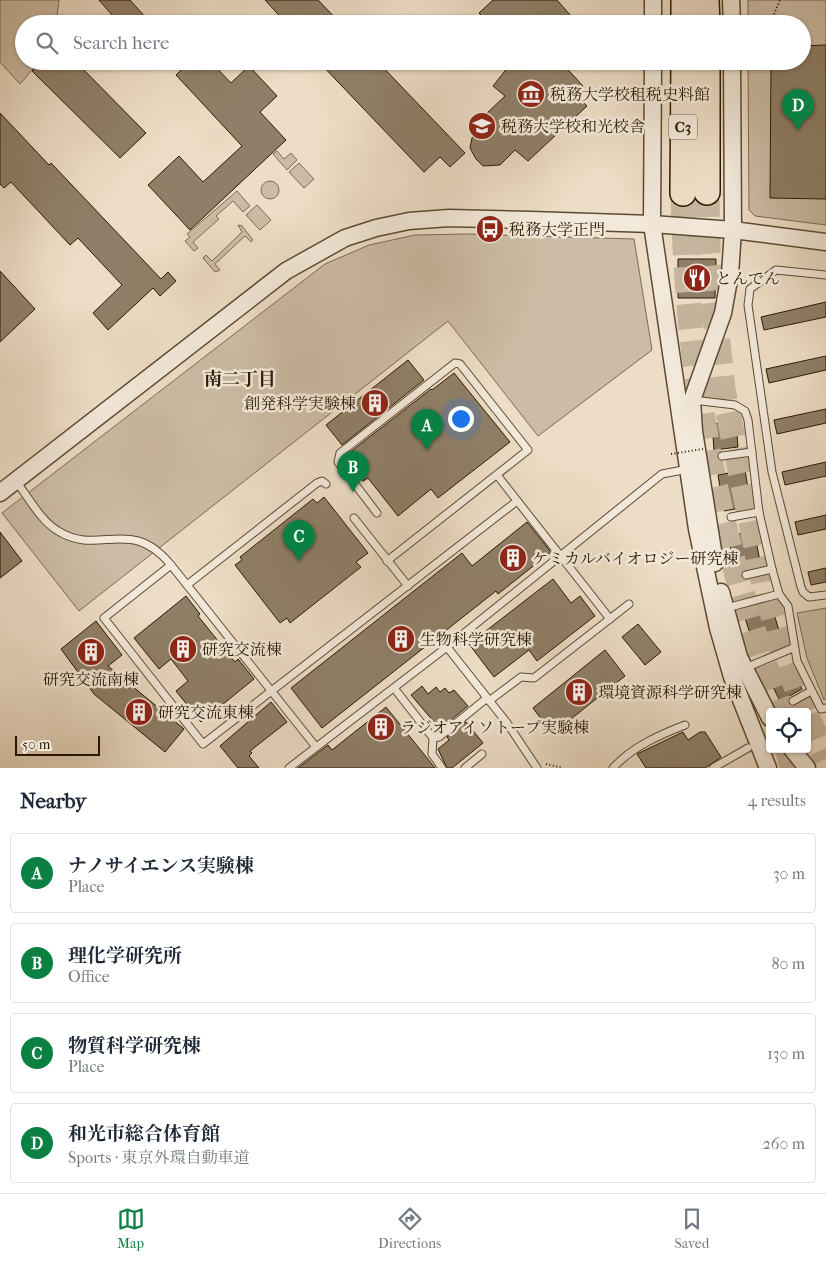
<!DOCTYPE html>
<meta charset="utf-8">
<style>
:root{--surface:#fff;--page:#f6f6f7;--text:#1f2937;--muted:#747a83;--line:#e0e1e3;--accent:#0b8043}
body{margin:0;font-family:"IM FELL French Canon","Noto Serif JP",serif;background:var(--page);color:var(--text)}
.controls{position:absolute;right:15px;bottom:15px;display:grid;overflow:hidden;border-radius:5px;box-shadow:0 1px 4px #0004}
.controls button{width:45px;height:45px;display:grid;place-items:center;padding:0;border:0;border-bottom:1px solid var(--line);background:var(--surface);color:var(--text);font:25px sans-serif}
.scale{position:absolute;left:15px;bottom:12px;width:85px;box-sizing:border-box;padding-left:5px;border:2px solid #2a1902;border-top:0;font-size:14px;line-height:18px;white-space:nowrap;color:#2a1902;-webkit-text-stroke:4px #f3e9da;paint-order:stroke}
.you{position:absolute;left:460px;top:418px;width:18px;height:18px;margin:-12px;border:4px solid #fff;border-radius:50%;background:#1a73e8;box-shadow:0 0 0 8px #1a73e833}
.badge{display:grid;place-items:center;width:32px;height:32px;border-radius:50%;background:var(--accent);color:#fff;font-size:16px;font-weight:700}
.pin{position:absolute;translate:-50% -41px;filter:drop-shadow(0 1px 2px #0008)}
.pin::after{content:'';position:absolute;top:26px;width:18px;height:15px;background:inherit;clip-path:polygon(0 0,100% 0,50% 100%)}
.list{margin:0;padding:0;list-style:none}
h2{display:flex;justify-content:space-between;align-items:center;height:65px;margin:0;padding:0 20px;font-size:21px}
h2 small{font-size:16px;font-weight:400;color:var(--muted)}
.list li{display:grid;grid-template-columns:32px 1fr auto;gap:15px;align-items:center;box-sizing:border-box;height:80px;margin:0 10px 10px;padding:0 10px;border:1px solid var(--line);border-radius:5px}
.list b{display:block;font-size:19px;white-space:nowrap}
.list p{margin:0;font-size:16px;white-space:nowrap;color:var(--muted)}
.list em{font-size:16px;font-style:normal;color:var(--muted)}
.icon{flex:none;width:28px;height:28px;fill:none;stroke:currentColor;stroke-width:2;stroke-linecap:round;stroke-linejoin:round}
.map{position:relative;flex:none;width:826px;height:768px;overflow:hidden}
.search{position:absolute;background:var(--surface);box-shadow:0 1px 4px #0004;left:15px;right:15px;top:15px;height:55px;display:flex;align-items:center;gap:12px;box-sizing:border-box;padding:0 18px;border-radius:28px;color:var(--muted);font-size:19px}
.sheet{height:425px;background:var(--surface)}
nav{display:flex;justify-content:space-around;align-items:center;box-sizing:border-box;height:70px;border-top:1px solid var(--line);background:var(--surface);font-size:14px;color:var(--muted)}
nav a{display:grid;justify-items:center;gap:2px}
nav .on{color:var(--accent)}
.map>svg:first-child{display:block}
.green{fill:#ccbca5;stroke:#7b6a54}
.building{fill:#8f7f68;stroke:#2a1902}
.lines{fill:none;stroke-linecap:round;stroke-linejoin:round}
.motorway-tunnel{stroke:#c6b69f;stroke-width:25;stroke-dasharray:25 12;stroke-linecap:butt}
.service-casing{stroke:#5b4a33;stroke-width:9}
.tertiary-casing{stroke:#5b4a33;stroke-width:19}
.motorway-casing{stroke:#2a1902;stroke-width:28}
.path{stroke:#2a1902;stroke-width:2;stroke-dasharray:1 2.5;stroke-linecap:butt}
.service{stroke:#f3e9da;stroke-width:7}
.tertiary{stroke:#f3e9da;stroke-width:16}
.motorway{stroke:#edddc6;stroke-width:25}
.path-bridge{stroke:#2a1902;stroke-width:2;stroke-dasharray:1 2.5;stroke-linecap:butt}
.labels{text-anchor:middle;stroke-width:5;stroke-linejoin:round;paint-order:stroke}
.shield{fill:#f3e9da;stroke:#665743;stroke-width:1}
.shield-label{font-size:15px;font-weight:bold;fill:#2a1902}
.poi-label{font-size:16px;fill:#2a1902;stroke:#f3e9da;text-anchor:start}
.neighbourhood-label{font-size:18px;font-weight:bold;fill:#2a1902;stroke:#f3e9da}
</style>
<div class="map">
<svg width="826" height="768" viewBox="0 0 826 768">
<rect width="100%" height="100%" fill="#edddc6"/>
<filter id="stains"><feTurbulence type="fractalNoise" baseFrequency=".004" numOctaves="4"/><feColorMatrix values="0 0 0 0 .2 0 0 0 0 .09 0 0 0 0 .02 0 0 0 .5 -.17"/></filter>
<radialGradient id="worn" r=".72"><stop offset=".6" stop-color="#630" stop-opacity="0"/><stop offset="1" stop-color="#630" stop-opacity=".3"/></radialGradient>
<g class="green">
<path d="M 0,0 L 59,0 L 56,24 L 24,24 L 24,61 L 40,61 L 20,84 L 0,62 Z"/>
<path d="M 748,0 L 826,0 L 826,225 L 755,216 L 749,210 L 748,61 L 802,61 L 802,24 L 748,24 Z"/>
<path d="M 277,151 L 284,159 L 291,153 L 297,160 L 287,170 L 273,154 Z"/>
<path d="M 299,163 L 314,179 L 304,188 L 289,172 Z"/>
<circle cx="270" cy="190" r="9"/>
<path d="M 237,191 L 250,206 L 243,212 L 233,201 L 216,216 L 219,219 L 193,242 L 198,248 L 194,251 L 185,241 L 190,237 L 187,234 Z"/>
<path d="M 257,205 L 271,220 L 260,230 L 246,215 Z"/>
<path d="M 238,225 L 242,226 L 253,240 L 251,242 L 245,236 L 215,264 L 220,270 L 215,272 L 203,258 L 206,255 L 212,261 L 242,232 Z"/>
<path d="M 468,234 L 634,239 L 652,350 L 538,436 L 448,321 L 79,611 L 2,513 L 325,264 L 369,245 L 415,235 Z"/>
<path d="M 826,608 L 826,699 L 824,700 L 807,658 L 797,613 Z"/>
</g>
<g class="building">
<path d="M 99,0 L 130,0 L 147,19 L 141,24 L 120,24 Z"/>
<path d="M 265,0 L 318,0 L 341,24 L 287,24 Z"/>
<path d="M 493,0 L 557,0 L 571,16 L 562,24 L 489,24 L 479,13 Z"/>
<path d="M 826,45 L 826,199 L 770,198 L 771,61 L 802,61 L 802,46 Z"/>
<path d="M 42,61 L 75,61 L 146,133 L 120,158 L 32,71 Z"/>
<path d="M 191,61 L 210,61 L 231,83 L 249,66 L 277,96 L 260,112 L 286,140 L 190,230 L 148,185 L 179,156 L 203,182 L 242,146 L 176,75 Z"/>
<path d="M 318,61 L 377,61 L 465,153 L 450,167 L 440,157 L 424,172 Z"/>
<path d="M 513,61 L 560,61 L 583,86 L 575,94 L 587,106 L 528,161 L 515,150 L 500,165 L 483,166 L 476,159 L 470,148 L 472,138 L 485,115 L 505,96 L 493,86 Z"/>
<path d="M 0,113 L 49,165 L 51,163 L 161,279 L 168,272 L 176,281 L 160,296 L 153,288 L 108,330 L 93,313 L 122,285 L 78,238 L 70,245 L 11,182 L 4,188 L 0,184 Z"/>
<path d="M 678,259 L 716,259 L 715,298 L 678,298 Z"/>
<path d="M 0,271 L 35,309 L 0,342 Z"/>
<path d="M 826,302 L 826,317 L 764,330 L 761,317 Z"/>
<path d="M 826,356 L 826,370 L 769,383 L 766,369 Z"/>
<path d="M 408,360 L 424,380 L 342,445 L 326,425 Z"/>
<path d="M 454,373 L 510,442 L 438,498 L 431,489 L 398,516 L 368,478 L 363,481 L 345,459 L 350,455 L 349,453 L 431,389 L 432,390 Z"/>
<path d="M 826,409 L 826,423 L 777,434 L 774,420 Z"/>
<path d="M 736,422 L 738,447 L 714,450 L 712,424 Z"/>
<path d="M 826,462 L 826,476 L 785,485 L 782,472 Z"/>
<path d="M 745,470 L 751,506 L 724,511 L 718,475 Z"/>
<path d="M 324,497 L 368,553 L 356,562 L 361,567 L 290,623 L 287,618 L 280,623 L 235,565 L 242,560 L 240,557 L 313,499 L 317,503 Z"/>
<path d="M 826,515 L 826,529 L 798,535 L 795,522 Z"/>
<path d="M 527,522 L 551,552 L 498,594 L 496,591 L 322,728 L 291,688 L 462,553 L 472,566 Z"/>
<path d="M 754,531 L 761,566 L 735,571 L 728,536 Z"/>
<path d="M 0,532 L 22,561 L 0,578 Z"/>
<path d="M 826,568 L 826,582 L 811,585 L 808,572 Z"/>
<path d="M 553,579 L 571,603 L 580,596 L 595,616 L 537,661 L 529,650 L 494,677 L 469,644 Z"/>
<path d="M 186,596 L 200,614 L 198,616 L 235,662 L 238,659 L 254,679 L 201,722 L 176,691 L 188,681 L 171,659 L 159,669 L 134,638 Z"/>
<path d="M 772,608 L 783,643 L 756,652 L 745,618 Z"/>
<path d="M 96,621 L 122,655 L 108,666 L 184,729 L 165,752 L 94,694 L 61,649 Z"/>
<path d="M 638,624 L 661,652 L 645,665 L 622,637 Z"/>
<path d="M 605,650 L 625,676 L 552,734 L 533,708 Z"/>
<path d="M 791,667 L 802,689 L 780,701 L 769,679 Z"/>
<path d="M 422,686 L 428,694 L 436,687 L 440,692 L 445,688 L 449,693 L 454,690 L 468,706 L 440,729 L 411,695 Z"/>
<path d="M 271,702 L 287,722 L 250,751 L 252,753 L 249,756 L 259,768 L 238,768 L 220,746 Z"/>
<path d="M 386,707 L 435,768 L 298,768 L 328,745 L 332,750 Z"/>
<path d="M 466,722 L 483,743 L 452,768 L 447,768 L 438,749 L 449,740 L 447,737 Z"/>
<path d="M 683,732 L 688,740 L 700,732 L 705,732 L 721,757 L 705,768 L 646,768 L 637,754 Z"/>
</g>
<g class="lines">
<g class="motorway-tunnel">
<path d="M 707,192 L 708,251 L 723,389 L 764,585 L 781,644 L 805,712"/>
<path d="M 683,193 C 687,376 717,541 782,712"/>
<path d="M 807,716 L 826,759"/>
<path d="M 787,749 L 793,768"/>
</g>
<defs>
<g id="service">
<path d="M 826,275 L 776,270 L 750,289 L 748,305 L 772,472 L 801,587 L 803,592 L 809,597 L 826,595"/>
<path d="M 693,400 L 735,405 L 745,411 L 748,420 L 759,512 L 772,569 L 779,594 L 788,606 L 797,661 L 821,709 L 826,708"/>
<path d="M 722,456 L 752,452"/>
<path d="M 497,475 L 610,619"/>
<path d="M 16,481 C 28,497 41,521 58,531 C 100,557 130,515 171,565"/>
<path d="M 377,513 L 338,462 L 340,453 L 455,363 L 460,364 L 528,450 L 387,561"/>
<path d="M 731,517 L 759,512"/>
<path d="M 354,518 L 408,586"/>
<path d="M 746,575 L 772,569"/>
<path d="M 187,585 L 317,483 L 322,481 L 326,484"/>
<path d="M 734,606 L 779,594"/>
<path d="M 447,647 L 507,723 L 537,768"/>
<path d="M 745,668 L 793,648"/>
<path d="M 394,688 L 433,738 L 439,737 L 487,698"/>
<path d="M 489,701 L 521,677 L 534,678 L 629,604"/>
<path d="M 793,701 L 811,691"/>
<path d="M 433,738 L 432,754 L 442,768"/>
<path d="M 316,747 C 273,693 230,639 187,585 L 171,565 L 104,618 L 203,744 L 517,501"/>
<path d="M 289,768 L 447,647 L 662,474 L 688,469"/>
<path d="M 465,768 L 482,754"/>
<path d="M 613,768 C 632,747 659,735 685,725"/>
<path d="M 713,768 L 748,748"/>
</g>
<g id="tertiary">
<path d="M 731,0 L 732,24"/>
<path d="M 653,24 L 653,0"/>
<path d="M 653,61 L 652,224 L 697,529 L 718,628 L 732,677 L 768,768"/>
<path d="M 0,493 L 286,271 L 345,238 L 376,228 L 409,221 L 449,218 L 531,220 L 652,224 L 733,230 L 826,242"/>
<path d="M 715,563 L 694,431 L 692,400 L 723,313 L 730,274 L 733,230 L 732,61"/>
<path d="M 721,592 L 739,657 L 770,718"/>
<path d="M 792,749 L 807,768"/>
</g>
<g id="motorway">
<path d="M 684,0 L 684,24"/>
<path d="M 706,0 L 707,24"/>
<path d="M 707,61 L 707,192"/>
<path d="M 683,193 L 684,61"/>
</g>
</defs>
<use href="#service" class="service-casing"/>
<use href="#tertiary" class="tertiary-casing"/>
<use href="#motorway" class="motorway-casing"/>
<g class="path">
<path d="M 770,24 L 780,0"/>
<path d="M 546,764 L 563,768"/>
</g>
<use href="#service" class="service"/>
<use href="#tertiary" class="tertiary"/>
<use href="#motorway" class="motorway"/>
<path class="path-bridge" d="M 671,454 L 703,449"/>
</g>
<defs>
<symbol id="museum-disc" viewBox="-11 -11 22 22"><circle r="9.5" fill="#8f2418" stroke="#f3e9da"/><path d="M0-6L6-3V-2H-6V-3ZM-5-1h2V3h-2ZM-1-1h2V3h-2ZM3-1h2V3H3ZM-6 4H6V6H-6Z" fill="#fff"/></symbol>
<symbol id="university-disc" viewBox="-11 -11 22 22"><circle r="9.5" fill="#8f2418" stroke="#f3e9da"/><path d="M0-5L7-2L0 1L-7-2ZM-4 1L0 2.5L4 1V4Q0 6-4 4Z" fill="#fff"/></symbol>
<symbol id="bus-disc" viewBox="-11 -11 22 22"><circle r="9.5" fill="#8f2418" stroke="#f3e9da"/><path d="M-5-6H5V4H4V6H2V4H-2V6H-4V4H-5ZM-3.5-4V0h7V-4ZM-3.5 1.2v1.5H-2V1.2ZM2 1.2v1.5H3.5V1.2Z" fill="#fff"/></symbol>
<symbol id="restaurant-disc" viewBox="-11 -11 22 22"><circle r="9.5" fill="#8f2418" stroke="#f3e9da"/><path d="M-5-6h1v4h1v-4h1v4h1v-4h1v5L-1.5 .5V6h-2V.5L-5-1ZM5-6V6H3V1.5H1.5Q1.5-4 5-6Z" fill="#fff"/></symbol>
<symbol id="building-disc" viewBox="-11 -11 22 22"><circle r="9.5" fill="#8f2418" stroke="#f3e9da"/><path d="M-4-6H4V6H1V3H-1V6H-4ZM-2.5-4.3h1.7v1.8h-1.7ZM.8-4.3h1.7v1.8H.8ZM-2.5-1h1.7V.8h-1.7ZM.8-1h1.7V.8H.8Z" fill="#fff"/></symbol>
</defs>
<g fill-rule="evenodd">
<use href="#museum-disc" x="515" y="78" width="32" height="32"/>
<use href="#university-disc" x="466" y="110" width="32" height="32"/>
<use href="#bus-disc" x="474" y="213" width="32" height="32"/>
<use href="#restaurant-disc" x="681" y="262" width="32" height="32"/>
<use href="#building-disc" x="359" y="387" width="32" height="32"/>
<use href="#building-disc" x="497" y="542" width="32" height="32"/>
<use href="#building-disc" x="385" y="623" width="32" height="32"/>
<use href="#building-disc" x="167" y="633" width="32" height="32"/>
<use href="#building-disc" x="75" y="636" width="32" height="32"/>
<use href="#building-disc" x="563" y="676" width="32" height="32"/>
<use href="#building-disc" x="123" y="696" width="32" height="32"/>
<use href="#building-disc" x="365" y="711" width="32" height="32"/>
</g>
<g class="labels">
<rect class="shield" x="669" y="114.5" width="28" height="25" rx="4"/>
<g class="shield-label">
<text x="683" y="132">C3</text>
</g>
<g class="poi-label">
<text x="550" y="100">税務大学校租税史料館</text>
<text x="501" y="132">税務大学校和光校舎</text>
<text x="509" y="235">税務大学正門</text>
<text x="716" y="284">とんでん</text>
<text x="356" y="409" text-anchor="end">創発科学実験棟</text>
<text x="532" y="564">ケミカルバイオロジー研究棟</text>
<text x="420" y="645">生物科学研究棟</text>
<text x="202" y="655">研究交流棟</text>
<text x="91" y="685" text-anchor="middle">研究交流南棟</text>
<text x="598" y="698">環境資源科学研究棟</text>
<text x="158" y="718">研究交流東棟</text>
<text x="400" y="733">ラジオアイソトープ実験棟</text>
</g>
<g class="neighbourhood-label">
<text x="240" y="385">南二丁目</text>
</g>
</g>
<rect width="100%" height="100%" filter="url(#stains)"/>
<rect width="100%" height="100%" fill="url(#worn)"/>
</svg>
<div class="controls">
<button><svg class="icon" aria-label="locate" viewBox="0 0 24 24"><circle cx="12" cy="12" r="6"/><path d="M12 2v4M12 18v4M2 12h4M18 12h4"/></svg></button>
</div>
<div class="scale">50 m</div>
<div class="you"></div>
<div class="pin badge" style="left:427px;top:450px">A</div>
<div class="pin badge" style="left:353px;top:492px">B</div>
<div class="pin badge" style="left:299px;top:561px">C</div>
<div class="pin badge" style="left:798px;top:130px">D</div>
<div class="search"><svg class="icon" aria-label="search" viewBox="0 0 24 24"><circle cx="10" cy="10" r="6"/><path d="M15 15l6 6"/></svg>Search here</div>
</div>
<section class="sheet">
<h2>Nearby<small>4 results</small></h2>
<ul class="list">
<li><span class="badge">A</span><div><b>ナノサイエンス実験棟</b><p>Place</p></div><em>30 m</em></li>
<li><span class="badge">B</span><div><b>理化学研究所</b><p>Office</p></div><em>80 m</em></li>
<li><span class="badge">C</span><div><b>物質科学研究棟</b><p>Place</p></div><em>130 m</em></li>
<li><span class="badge">D</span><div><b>和光市総合体育館</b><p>Sports · 東京外環自動車道</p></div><em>260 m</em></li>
</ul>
</section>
<nav>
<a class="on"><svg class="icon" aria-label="map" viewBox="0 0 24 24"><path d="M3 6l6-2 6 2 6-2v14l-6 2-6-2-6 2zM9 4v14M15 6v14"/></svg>Map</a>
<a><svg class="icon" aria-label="directions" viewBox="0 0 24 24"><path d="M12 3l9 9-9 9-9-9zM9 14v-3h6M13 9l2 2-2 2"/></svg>Directions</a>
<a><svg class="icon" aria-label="saved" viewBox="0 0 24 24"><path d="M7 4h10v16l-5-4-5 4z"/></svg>Saved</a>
</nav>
